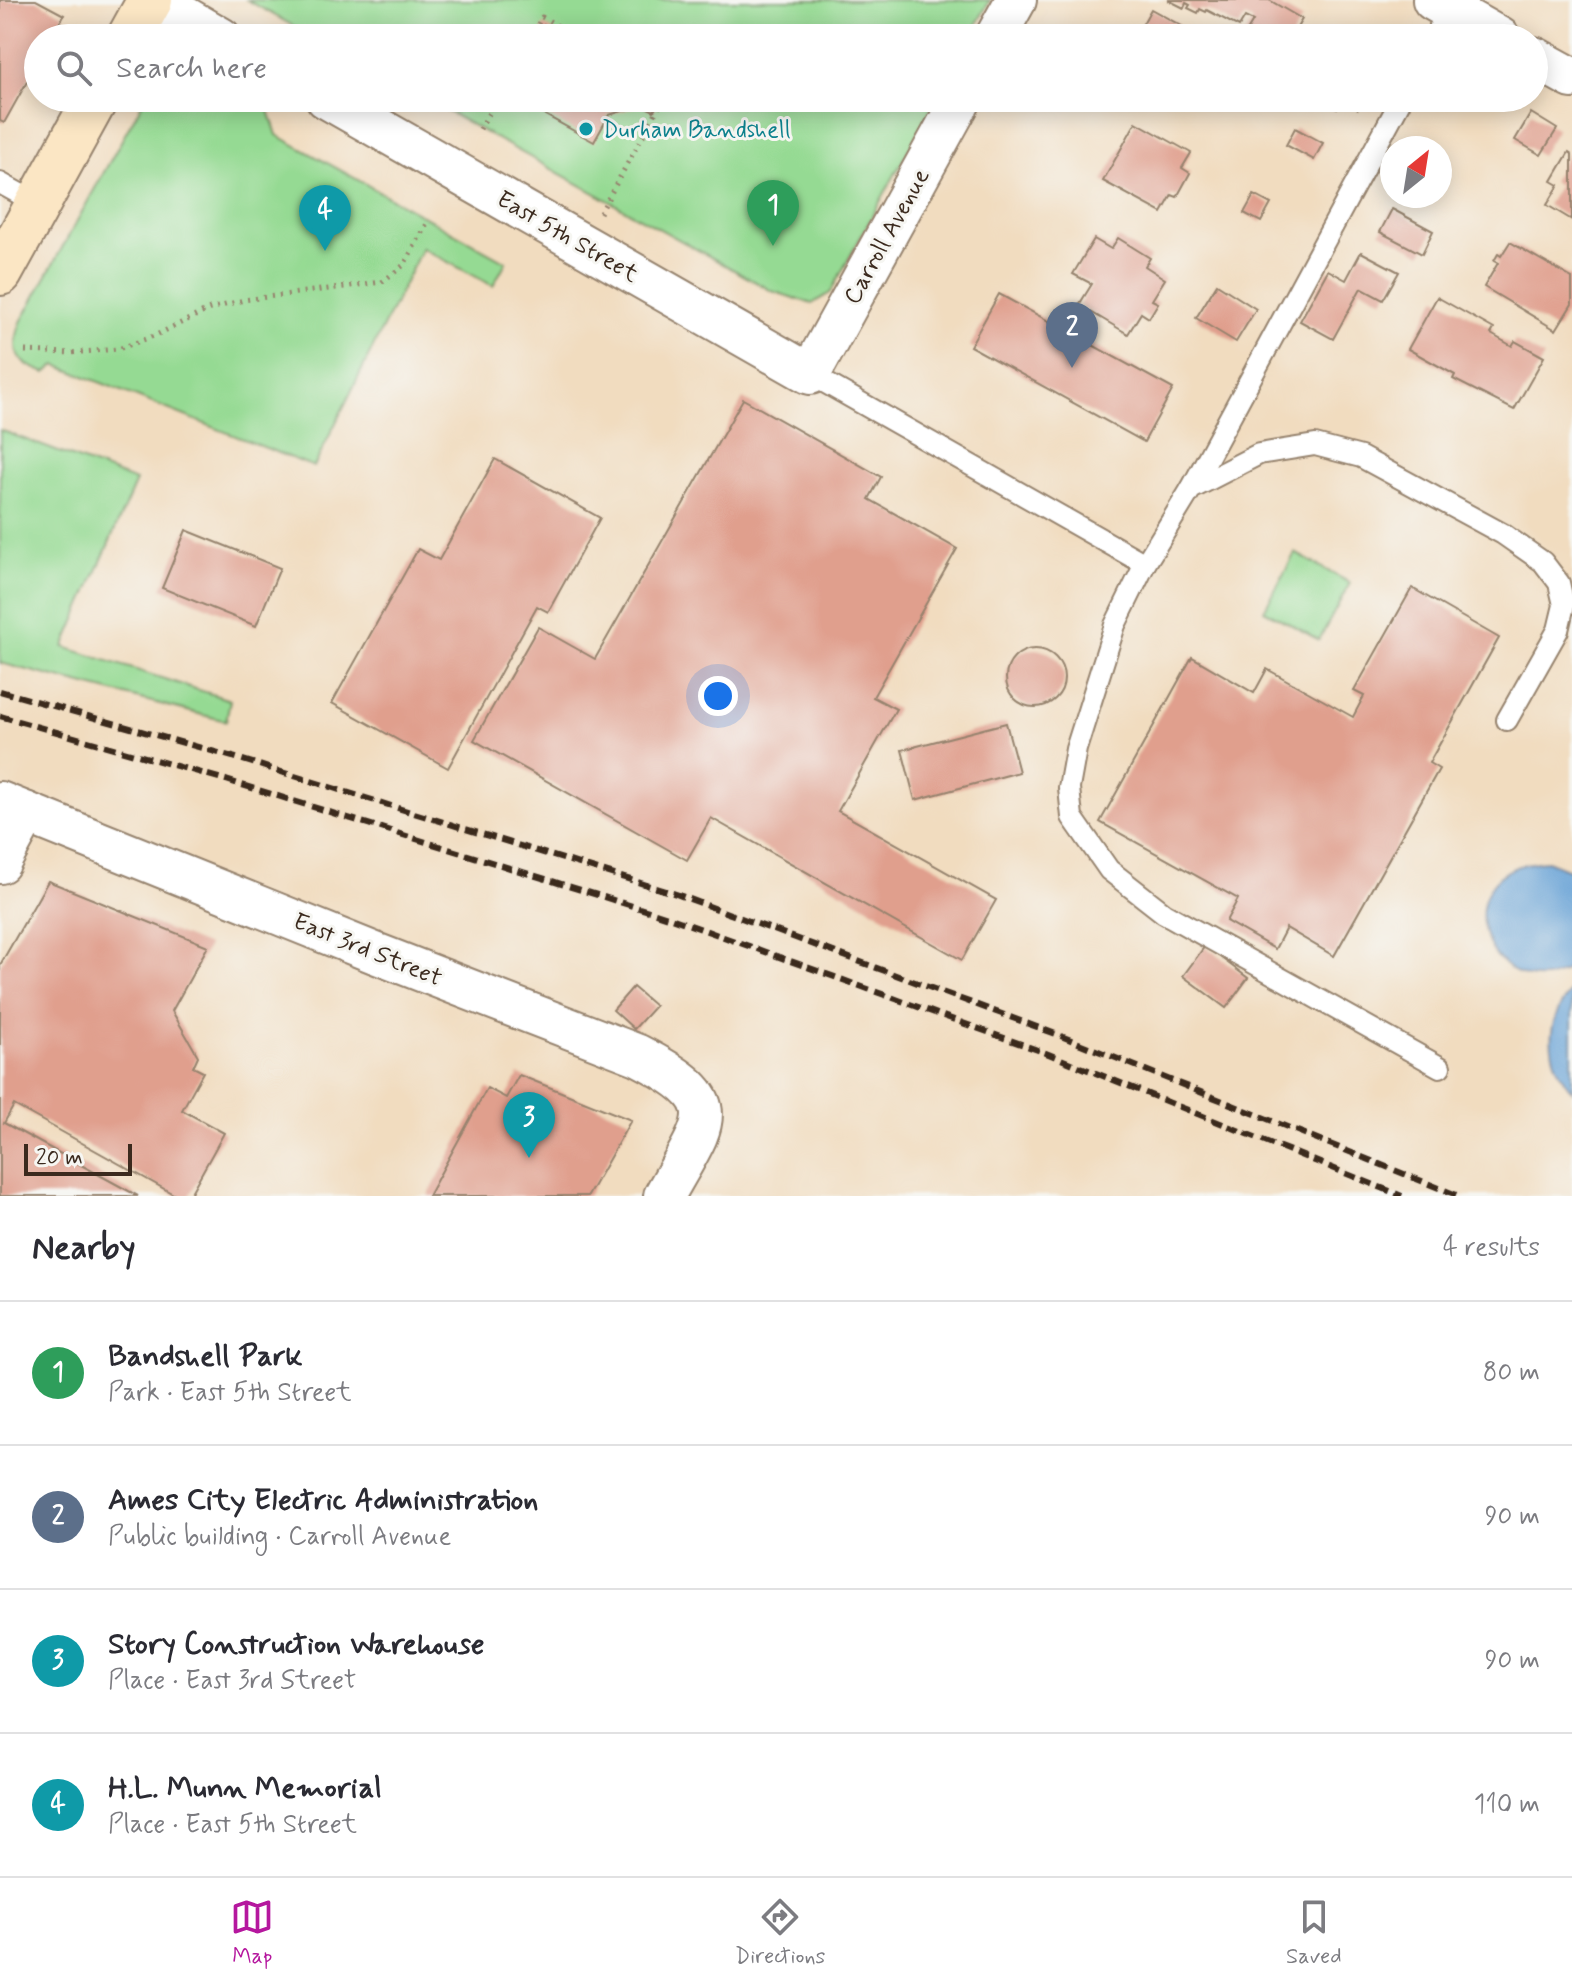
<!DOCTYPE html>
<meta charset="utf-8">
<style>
:root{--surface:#fff;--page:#f2f2f3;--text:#2b2b33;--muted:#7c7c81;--line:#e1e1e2;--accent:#b5179e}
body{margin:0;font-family:Mynerve,sans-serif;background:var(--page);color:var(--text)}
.compass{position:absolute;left:1380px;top:136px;width:72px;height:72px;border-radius:50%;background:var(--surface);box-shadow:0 4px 20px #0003;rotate:30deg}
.scale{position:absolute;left:24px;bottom:20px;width:108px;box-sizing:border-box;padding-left:8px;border:4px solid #3b2a1e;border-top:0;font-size:22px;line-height:28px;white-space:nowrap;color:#3b2a1e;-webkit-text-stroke:6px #f6f6f2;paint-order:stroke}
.you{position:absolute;left:718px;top:696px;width:28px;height:28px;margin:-20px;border:6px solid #fff;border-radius:50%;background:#1a73e8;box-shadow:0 0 0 12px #1a73e833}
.badge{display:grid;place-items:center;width:52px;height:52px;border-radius:50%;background:var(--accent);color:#fff;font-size:26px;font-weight:700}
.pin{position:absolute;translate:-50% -66px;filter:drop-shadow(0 2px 4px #0008)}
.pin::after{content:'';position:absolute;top:42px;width:28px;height:24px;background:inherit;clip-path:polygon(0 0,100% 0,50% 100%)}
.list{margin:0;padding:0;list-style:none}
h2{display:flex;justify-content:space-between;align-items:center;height:104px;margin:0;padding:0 32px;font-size:34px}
h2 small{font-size:26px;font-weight:400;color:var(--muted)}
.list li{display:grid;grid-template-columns:52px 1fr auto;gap:24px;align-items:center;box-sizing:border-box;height:144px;padding:0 32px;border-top:2px solid var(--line)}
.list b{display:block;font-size:30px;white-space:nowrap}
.list p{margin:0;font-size:26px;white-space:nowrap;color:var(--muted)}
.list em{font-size:26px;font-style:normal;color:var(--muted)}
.icon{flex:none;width:44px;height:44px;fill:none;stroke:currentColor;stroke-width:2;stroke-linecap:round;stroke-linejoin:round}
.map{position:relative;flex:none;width:1572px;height:1196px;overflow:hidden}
.search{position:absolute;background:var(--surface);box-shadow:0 4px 20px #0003;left:24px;right:24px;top:24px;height:88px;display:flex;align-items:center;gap:20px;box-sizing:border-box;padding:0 28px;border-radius:44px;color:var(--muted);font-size:30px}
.sheet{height:680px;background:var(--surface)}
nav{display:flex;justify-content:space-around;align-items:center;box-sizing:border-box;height:112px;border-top:2px solid var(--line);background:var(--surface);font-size:22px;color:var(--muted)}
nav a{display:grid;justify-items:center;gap:4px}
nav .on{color:var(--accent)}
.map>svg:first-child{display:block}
.green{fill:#95da93;stroke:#688258;stroke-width:2}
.water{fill:#65a0d5;stroke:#50657a;stroke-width:2}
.building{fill:#e09f8d}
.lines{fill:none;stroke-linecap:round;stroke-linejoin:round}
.lane-casing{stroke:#96836e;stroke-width:24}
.street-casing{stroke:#96836e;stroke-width:44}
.secondary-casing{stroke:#96836e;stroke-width:48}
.path{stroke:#96836e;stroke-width:5;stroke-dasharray:2 6;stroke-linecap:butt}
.lane{stroke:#fff;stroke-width:20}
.street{stroke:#fff;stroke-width:40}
.secondary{stroke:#fbe6c4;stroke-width:44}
.rail{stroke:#3b2a1e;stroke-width:6;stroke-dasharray:12 6;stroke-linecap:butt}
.culture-dot{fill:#0f9aa8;stroke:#f6f6f2;stroke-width:3}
.labels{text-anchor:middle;stroke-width:6;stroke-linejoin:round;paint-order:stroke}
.culture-label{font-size:24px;fill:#0d838f;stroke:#f6f6f2;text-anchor:start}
.street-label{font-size:24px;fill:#3b2a1e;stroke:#f6f6f2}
</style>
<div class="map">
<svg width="1572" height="1196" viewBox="0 0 1572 1196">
<rect width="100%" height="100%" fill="#f6f6f2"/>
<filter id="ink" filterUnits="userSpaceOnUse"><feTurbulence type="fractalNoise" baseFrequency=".0125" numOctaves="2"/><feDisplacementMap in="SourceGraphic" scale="16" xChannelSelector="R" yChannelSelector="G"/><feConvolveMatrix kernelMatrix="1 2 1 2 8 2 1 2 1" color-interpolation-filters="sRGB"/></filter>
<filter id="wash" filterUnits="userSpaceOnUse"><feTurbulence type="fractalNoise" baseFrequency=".006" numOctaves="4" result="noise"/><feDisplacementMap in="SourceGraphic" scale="32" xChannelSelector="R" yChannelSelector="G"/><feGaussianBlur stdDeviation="1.8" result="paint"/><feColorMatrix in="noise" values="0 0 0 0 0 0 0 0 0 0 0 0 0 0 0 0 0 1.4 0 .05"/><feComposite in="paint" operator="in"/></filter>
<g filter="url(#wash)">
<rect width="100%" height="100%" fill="#f1dcbf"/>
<g class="green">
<path d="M 247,0 L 990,0 L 969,38 L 315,38 Z"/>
<path d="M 145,98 L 265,98 L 277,135 L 506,262 L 493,286 L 422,248 L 314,467 L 56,365 L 46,373 C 16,363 10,352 21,322 Z"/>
<path d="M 423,98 L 937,98 L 830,293 L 812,304 L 772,291 Z"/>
<path d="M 0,430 L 136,481 L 64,647 L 230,700 L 226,721 L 0,663 Z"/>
<path d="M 1295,553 L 1350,583 L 1319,640 L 1264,610 Z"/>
</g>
<g class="water">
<path d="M 1547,861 L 1572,871 L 1572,967 C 1494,1020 1429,867 1547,861 Z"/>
<path d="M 1572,989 L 1572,1091 C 1544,1056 1545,1023 1572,989 Z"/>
</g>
<g id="blocks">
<g class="building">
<path d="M 0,0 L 36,0 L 64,15 L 51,38 L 38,38 L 38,62 L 4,123 L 0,121 Z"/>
<path d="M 1168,0 L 1269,0 L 1302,19 L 1291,38 L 1249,38 L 1244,36 L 1253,21 L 1245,17 L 1239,27 L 1207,10 L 1206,12 L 1200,9 L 1198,13 L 1188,8 L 1190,5 L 1186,3 L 1184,8 Z"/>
<path d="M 1151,9 L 1196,34 L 1194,38 L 1135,38 Z"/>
<path d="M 544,25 L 567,38 L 537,38 Z"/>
<path d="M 548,98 L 661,98 L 654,111 L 642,105 L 609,115 L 594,142 L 540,112 Z"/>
<path d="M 1318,98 L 1364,98 L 1358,109 L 1342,100 L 1337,108 Z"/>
<path d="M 1531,113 L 1557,129 L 1541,155 L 1515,140 Z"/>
<path d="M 1136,122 L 1191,153 L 1182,168 L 1190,173 L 1177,197 L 1172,195 L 1162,213 L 1103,181 Z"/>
<path d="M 1295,128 L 1323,143 L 1314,160 L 1286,145 Z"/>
<path d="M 1569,152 L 1572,154 L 1572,220 L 1547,205 L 1559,185 L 1552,181 Z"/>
<path d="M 1254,195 L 1271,204 L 1261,222 L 1244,213 Z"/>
<path d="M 1392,209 L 1433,231 L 1422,254 L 1380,232 Z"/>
<path d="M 1118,238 L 1150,258 L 1145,266 L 1165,279 L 1152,300 L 1158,303 L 1149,318 L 1141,313 L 1128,334 L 1079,305 L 1092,284 L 1073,274 L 1094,239 L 1111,249 Z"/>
<path d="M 1510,242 L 1572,278 L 1572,304 L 1556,330 L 1484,287 L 1498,263 L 1494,261 L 1498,254 L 1501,256 Z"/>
<path d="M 1361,252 L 1399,272 L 1383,300 L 1361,288 L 1333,339 L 1300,321 L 1328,270 L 1346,280 Z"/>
<path d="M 1217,284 L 1256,309 L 1236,342 L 1196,318 Z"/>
<path d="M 999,294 L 1173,389 L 1144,442 L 970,346 Z"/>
<path d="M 1437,297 L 1494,329 L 1491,334 L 1512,346 L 1515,341 L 1544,357 L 1514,410 L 1453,379 L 1455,375 L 1408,349 Z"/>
<path d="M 743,399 L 881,477 L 869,499 L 957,549 L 873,697 L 896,709 L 838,811 L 996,900 L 962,960 L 711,818 L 687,860 L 474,740 L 538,627 L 595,659 Z"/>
<path d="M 495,459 L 600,518 L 548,612 L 537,606 L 448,768 L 332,703 L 418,549 L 439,560 Z"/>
<path d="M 186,530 L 280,568 L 256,626 L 162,588 Z"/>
<path d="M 1412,588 L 1499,638 L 1429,763 L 1439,769 L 1334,956 L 1286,928 L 1275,949 L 1226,921 L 1238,899 L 1100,822 L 1192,657 L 1254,693 L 1267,669 L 1353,717 L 1364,696 L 1354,691 Z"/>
<circle cx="1035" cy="678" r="29"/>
<path d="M 1006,723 L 1019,772 L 915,800 L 902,750 Z"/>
<path d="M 48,881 L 208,946 L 172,1011 L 198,1056 L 193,1067 L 203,1072 L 182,1110 L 224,1133 L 189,1196 L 177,1196 L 14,1105 L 4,1123 L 138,1196 L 0,1196 L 0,965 Z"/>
<path d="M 1205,946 L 1248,978 L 1226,1008 L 1183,976 Z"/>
<path d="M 633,987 L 655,1006 L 634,1029 L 613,1010 Z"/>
<path d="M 519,1075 L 631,1120 L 588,1196 L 428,1196 L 487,1088 L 506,1098 Z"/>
</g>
</g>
</g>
<g filter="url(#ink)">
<use href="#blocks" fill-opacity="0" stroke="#96836e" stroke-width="2"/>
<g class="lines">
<defs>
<g id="lane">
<path d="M 1434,38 L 1452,4"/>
<path d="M 0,183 L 38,204"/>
<path d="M 810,374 L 1145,564"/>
<path d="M 1191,489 L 1402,98"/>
<path d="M 1440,1067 L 1164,913 L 1109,870 L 1072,817 L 1069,788 L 1076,749 L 1115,625 L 1145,564 L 1191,489 L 1259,454 L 1315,445 L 1361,457 L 1503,534 L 1543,562 L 1559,583 L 1564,605 L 1558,630 L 1507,720"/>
</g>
<g id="street">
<path d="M 156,0 L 221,38"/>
<path d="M 1433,0 L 1500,38"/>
<path d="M 995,38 L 1016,0"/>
<path d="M 1534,57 L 1572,78"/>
<path d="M 326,98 L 810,374 L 962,98"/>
<path d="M 0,802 L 375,953 L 638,1055 C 731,1103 707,1118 664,1196"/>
<path d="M 0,863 L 27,813"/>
</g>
<g id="secondary">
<path d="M 129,38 L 150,0"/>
<path d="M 0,273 L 96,98"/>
</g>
</defs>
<use href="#lane" class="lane-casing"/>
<use href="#street" class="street-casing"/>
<use href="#secondary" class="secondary-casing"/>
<g class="path">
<path d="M 530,38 L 542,17 L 580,38"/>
<path d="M 480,129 L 497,98"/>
<path d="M 600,213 L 664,98"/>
<path d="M 25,351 L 70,353 L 118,349 L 154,336 L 210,309 L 244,300 L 382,282 L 404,265 L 429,220"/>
</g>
<use href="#lane" class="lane"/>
<use href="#street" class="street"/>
<use href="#secondary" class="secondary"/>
<g class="rail">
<path d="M 0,691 L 233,757 L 676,894 L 1056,1034 L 1459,1196"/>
<path d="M 0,716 L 226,780 L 668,917 L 1046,1053 L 1402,1196"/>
</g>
</g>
</g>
<circle class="culture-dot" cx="586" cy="129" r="8"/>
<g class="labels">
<g class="culture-label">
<text x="602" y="137">Durham Bandshell</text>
</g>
<g class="street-label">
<text transform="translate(568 236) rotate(30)" y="8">East 5th Street</text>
<text transform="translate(886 236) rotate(-61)" y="8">Carroll Avenue</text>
<text transform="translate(368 949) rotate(22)" y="8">East 3rd Street</text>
</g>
</g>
</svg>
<svg class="compass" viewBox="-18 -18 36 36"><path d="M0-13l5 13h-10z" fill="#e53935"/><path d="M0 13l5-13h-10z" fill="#7c7c81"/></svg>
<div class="scale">20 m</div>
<div class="you"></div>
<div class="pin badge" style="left:773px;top:246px;background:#2e9e5b">1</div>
<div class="pin badge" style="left:1072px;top:368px;background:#5c6f8a">2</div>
<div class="pin badge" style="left:529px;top:1158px;background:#0f9aa8">3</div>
<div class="pin badge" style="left:325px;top:251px;background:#0f9aa8">4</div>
<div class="search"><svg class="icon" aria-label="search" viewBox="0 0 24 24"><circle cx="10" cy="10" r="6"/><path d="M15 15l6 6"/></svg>Search here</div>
</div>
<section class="sheet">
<h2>Nearby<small>4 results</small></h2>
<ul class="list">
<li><span class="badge" style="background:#2e9e5b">1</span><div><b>Bandshell Park</b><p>Park · East 5th Street</p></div><em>80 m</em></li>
<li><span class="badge" style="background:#5c6f8a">2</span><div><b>Ames City Electric Administration</b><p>Public building · Carroll Avenue</p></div><em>90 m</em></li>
<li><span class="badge" style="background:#0f9aa8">3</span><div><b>Story Construction Warehouse</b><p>Place · East 3rd Street</p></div><em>90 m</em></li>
<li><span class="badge" style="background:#0f9aa8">4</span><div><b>H.L. Munn Memorial</b><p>Place · East 5th Street</p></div><em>110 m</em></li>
</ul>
</section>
<nav>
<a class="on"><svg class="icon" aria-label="map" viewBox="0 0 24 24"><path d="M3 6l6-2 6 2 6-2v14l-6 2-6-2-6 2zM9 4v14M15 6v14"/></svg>Map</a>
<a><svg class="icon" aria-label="directions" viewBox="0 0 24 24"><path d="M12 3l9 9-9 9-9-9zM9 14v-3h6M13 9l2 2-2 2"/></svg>Directions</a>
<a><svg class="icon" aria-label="saved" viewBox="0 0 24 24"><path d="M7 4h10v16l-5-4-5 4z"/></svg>Saved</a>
</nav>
